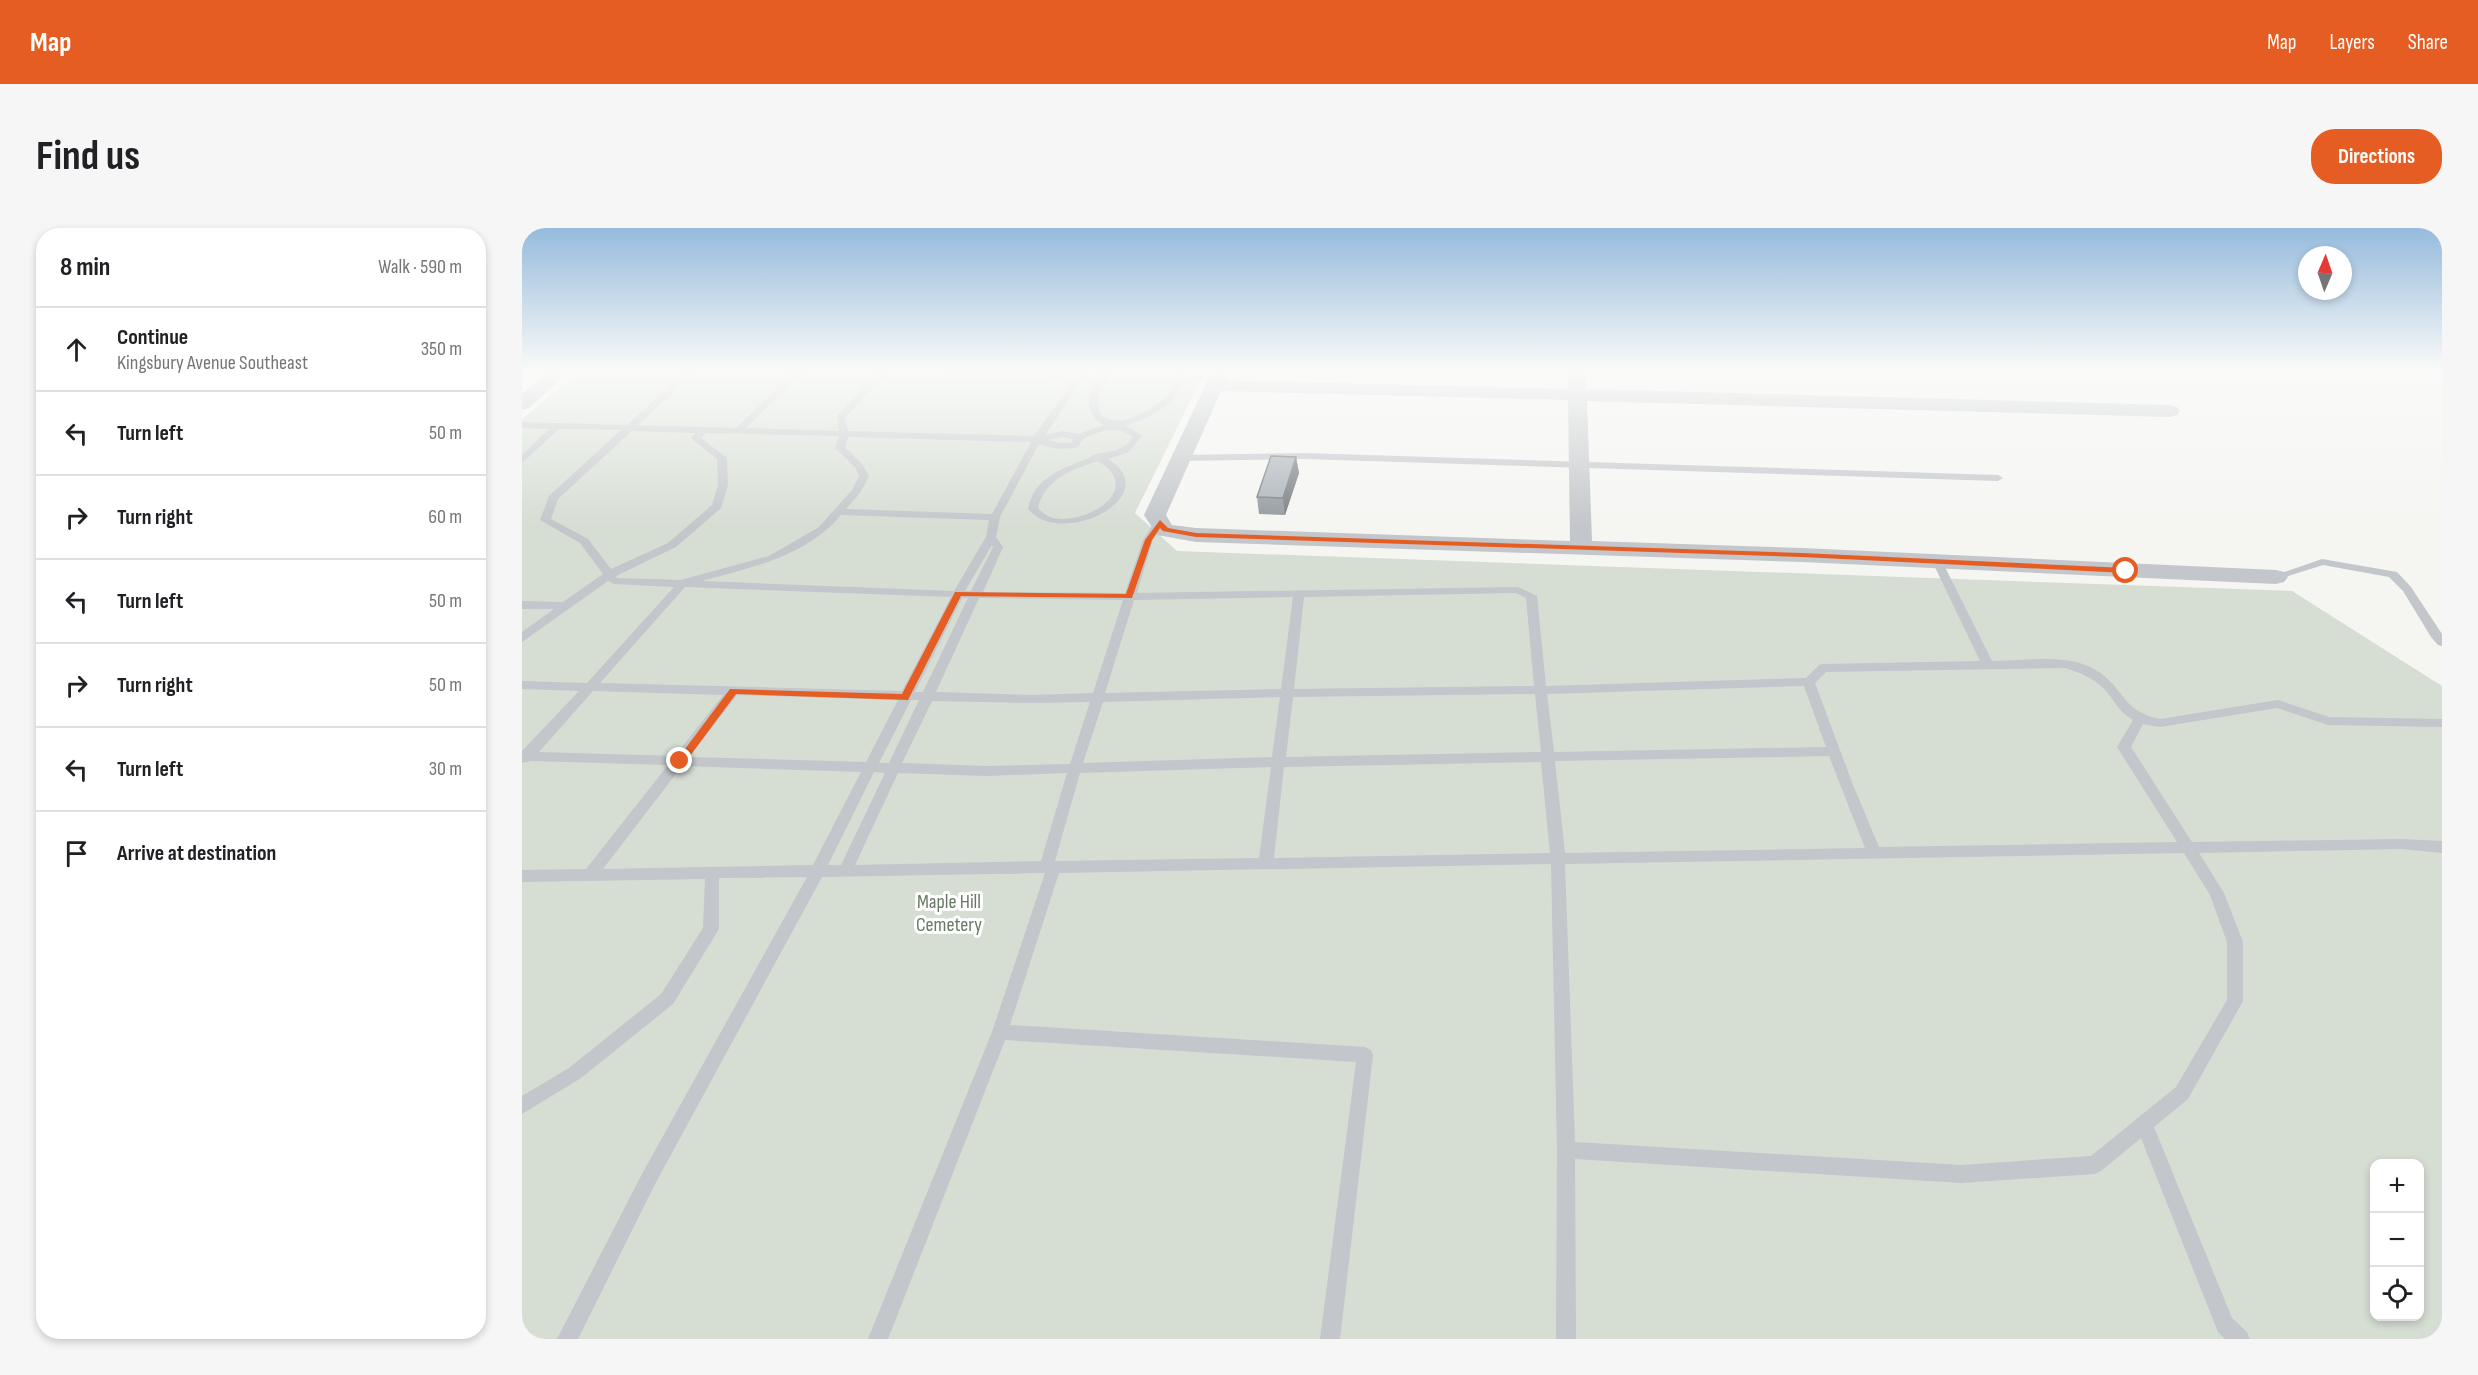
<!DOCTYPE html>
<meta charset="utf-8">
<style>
:root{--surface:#fff;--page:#f6f6f6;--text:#202124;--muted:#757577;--line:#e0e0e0;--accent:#e55d22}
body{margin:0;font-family:"Sofia Sans Condensed",sans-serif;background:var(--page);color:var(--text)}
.controls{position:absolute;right:18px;bottom:18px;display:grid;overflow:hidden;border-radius:12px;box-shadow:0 3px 9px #0003}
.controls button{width:54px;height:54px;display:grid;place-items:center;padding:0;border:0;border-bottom:2px solid var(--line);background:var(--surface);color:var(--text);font:30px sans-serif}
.compass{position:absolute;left:1776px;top:18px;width:54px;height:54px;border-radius:50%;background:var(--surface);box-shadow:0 3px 9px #0003;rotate:2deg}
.stop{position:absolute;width:18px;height:18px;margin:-14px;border:4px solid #e55d22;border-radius:50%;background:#fff}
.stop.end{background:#e55d22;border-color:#fff;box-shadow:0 2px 6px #0008}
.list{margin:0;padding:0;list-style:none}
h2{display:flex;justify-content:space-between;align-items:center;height:78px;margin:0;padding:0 24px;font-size:26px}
h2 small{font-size:20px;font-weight:400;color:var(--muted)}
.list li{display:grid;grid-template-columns:39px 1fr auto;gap:18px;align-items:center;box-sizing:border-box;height:84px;padding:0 24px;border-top:2px solid var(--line)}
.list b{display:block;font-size:22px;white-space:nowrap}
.list p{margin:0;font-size:20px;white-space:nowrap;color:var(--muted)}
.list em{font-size:20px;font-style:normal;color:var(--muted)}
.icon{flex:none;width:33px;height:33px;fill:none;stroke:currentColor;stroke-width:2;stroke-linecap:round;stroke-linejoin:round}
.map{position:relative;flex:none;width:1920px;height:1111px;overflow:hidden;border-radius:24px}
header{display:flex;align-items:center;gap:36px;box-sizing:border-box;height:84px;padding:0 30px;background:var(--accent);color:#fff}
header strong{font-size:28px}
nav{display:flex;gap:33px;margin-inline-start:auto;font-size:21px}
.intro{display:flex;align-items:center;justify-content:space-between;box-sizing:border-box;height:144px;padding:0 36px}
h1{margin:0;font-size:42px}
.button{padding:15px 27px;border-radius:24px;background:var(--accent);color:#fff;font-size:21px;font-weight:700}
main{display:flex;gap:36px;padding:0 36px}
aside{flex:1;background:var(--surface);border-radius:24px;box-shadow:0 3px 9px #0003}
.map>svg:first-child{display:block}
.green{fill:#d6ddd3;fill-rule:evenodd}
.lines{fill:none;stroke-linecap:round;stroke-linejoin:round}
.service{fill:#c3c6ca;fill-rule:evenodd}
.minor{fill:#c3c6ca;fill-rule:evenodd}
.wall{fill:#93999e}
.shaded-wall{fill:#787d81}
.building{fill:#abb2b8;stroke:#787d81;stroke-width:1.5}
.route{fill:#e55d22}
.labels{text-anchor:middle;stroke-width:6;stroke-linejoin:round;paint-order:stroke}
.park-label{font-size:20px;fill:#667a63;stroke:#fff}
</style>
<header>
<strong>Map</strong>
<nav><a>Map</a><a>Layers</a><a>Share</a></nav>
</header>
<div class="intro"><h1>Find us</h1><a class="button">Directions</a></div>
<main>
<aside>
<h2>8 min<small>Walk · 590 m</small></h2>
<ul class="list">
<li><svg class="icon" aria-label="ahead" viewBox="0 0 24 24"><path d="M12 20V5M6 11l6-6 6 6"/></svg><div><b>Continue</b><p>Kingsbury Avenue Southeast</p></div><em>350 m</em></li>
<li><svg class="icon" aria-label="left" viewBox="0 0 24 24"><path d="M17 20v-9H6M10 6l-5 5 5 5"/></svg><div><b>Turn left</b></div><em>50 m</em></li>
<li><svg class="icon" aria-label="right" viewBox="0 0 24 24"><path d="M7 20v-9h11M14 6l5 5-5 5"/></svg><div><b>Turn right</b></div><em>60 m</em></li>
<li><svg class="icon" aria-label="left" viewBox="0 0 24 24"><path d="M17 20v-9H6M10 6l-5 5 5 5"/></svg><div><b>Turn left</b></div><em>50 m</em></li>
<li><svg class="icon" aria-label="right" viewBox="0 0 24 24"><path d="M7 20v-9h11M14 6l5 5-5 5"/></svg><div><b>Turn right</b></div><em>50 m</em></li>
<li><svg class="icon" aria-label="left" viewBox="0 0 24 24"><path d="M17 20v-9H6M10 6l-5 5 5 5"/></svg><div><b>Turn left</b></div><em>30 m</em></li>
<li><svg class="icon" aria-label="arrive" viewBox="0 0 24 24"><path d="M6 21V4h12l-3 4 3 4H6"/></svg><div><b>Arrive at destination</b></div></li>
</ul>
</aside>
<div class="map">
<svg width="1920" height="1111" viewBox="0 0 1920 1111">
<rect width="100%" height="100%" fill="#f5f6f2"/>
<path class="green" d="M 59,143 L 683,143 L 613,285 L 655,323 L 1770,363 L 1920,458 L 1920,1111 L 0,1111 L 0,191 ZM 1852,936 L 1898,936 L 1898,1088 L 1852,1088 Z"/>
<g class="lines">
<g class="service">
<path d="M 165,143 L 174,143 L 116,197 L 214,200 L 273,143 L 282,143 L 224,200 L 317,203 L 315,188 L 357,143 L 366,143 L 323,190 L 326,203 L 512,208 L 554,149 L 430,146 L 426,143 L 567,143 L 523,207 L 541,203 L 556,206 L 582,197 C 558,186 568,159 581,143 L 590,143 L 577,166 L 577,182 C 589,207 634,181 647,166 C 652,159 654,152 655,143 L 663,143 C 660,175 631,188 604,198 L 620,208 L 607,224 L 586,231 C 645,267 540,322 506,281 C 513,248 539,242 566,230 C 571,228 569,227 574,226 C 589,223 602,224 610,209 C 594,196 578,203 561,211 L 556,219 C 542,222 531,221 517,216 L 478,289 L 474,309 L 481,319 L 461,364 L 603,365 L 621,312 L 634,292 L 638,291 L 643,294 L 631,312 L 615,365 L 996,359 L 1015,368 L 1024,458 L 1284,450 L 1297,437 L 1301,436 L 1458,433 L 1410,333 L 1415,330 L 1420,333 L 1470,433 C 1503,433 1548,424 1577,444 C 1604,463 1600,483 1638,491 L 1756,472 L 1807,489 L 1920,491 L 1920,499 L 1806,497 L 1755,480 L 1638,499 L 1621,496 L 1609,519 L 1670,614 L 1879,611 L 1920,613 L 1920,625 L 1879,621 L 1677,625 L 1702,665 L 1721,714 L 1721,773 L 1666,871 L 1632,899 L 1710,1090 L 1725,1104 L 1728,1111 L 1703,1111 L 1696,1104 L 1619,910 L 1579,943 L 1573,946 L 1439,955 L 1053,931 L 1054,1111 L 1034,1111 L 1035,922 L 1029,636 L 537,645 L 488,797 L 843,819 L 849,822 L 851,827 L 818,1111 L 798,1111 L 834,834 L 483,812 L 366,1111 L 346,1111 L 470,804 L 523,645 L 300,649 L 132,958 L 56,1111 L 35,1111 L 120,946 L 285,649 L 197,650 L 197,701 L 151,776 L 59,850 L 0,886 L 0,868 L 47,840 L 139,766 L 181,700 L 183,651 L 0,654 L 0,642 L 64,641 L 146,537 L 9,533 L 0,535 L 0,523 L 57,463 L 0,461 L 0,453 L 65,455 L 152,359 L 92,356 L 86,353 L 0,414 L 0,404 L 32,381 L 0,381 L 0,373 L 41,374 L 81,346 L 58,315 L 18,292 L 27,268 L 99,202 L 37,201 L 0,235 L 0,227 L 27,201 L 0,200 L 0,194 L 105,197 ZM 110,203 L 174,205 L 169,210 L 171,212 L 195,231 L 196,257 L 190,277 L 146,315 L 89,341 L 66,311 L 29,291 L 36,271 ZM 184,205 L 317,208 L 313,220 L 333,239 L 337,248 L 330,262 L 297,299 L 247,328 L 159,352 L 95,350 L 94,348 L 154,319 L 199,280 L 206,257 L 205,230 L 179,210 ZM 326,209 L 509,214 L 470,286 L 324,281 L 338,265 L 347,248 L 340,236 L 323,219 ZM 541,209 L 551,211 L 549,215 L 538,215 L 525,212 ZM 576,233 C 626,263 558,300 528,289 C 523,287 519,283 516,280 C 522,252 550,241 576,233 ZM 319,287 L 467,292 L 464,309 L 432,363 L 180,353 C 231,339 283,329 319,287 ZM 470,317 L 471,319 L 449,363 L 443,363 ZM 163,359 L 429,369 L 380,463 L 78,455 ZM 994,365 L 1004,370 L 1012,458 L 772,461 L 782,369 ZM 771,369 L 759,461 L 583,465 L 612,372 ZM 440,370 L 446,370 L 401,464 L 393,464 ZM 457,370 L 601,372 L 571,465 L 508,467 L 414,464 ZM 1543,440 C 1559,445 1574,451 1585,464 C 1595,477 1597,483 1611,492 L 1595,519 L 1655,614 L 1357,619 L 1331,557 L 1293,455 L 1304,444 ZM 1282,458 L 1304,519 L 1032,524 L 1025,466 ZM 71,463 L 201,467 L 153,528 L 17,524 ZM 1013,466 L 1019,524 L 764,529 L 771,469 ZM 215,467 L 376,472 L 344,534 L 167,529 ZM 758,469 L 750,529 L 561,535 L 581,474 ZM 389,472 L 397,472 L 367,535 L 357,535 ZM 410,473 L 508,475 L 568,474 L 548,536 L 464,538 L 380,535 ZM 1307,528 L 1343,620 L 1043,625 L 1033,533 ZM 1019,534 L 1028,625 L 752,630 L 762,539 ZM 160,538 L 339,544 L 291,637 L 81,641 ZM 749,539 L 737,630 L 533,633 L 558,545 ZM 352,544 L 363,545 L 319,637 L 306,637 ZM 376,545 L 464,548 L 545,545 L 519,633 L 333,637 ZM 1662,625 L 1688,667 L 1705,714 L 1705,772 L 1654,859 L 1569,928 L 1439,937 L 1053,914 L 1043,636 Z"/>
<path d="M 782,225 L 1476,247 L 1481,250 L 1476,253 L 782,231 L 658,233 L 653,230 L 658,227 Z"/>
<path d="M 1800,331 L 1875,344 L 1889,359 L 1920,406 L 1920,418 L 1916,417 L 1909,409 L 1881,363 L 1867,349 L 1801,337 L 1754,352 L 1748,349 Z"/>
</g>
<g class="minor">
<path d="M 27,143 L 47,143 L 7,180 L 0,182 L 0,166 Z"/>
<path d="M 690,143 L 708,143 L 704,152 L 1046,161 L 1046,143 L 1064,143 L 1065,161 L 1648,177 L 1655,179 L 1658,183 L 1655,187 L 1648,189 L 1065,173 L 1070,313 L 1280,320 L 1754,342 L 1762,344 L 1766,349 L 1762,354 L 1754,356 L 1280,334 L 674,314 L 635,307 L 622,287 ZM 699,163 L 1046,172 L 1048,313 L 674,300 L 650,297 L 644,287 Z"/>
</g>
</g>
<path class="wall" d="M 774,229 L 777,245 L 763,287 L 737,286 L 735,269 Z"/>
<path class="shaded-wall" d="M 774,229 L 777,245 L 763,287 L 761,270 Z"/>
<path class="building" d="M 749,228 L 774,229 L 761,270 L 735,269 Z"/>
<linearGradient id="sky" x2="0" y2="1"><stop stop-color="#96bbdd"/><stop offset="0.48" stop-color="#fafbf9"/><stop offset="1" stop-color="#fafbf9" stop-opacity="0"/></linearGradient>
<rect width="1920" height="299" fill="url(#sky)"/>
<path class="route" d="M 638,292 L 646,300 L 674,305 L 1280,325 L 1604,340 L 1608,343 L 1604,345 L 1280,329 L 674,309 L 641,303 L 638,300 L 630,312 L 610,370 L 439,368 L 386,472 L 214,466 L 162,536 L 155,536 L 154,533 L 208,461 L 380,466 L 433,364 L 604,366 L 623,312 Z"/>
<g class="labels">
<g class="park-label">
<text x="427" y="680">Maple Hill<tspan x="427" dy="23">Cemetery</tspan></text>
</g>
</g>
</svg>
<div class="controls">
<button>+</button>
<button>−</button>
<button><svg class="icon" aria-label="locate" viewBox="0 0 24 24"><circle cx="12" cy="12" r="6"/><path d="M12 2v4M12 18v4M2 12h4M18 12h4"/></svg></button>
</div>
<svg class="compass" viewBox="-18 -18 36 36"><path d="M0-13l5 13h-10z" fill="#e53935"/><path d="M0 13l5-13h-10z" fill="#757577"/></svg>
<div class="stop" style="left:1604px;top:343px"></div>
<div class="stop end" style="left:158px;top:533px"></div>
</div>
</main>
